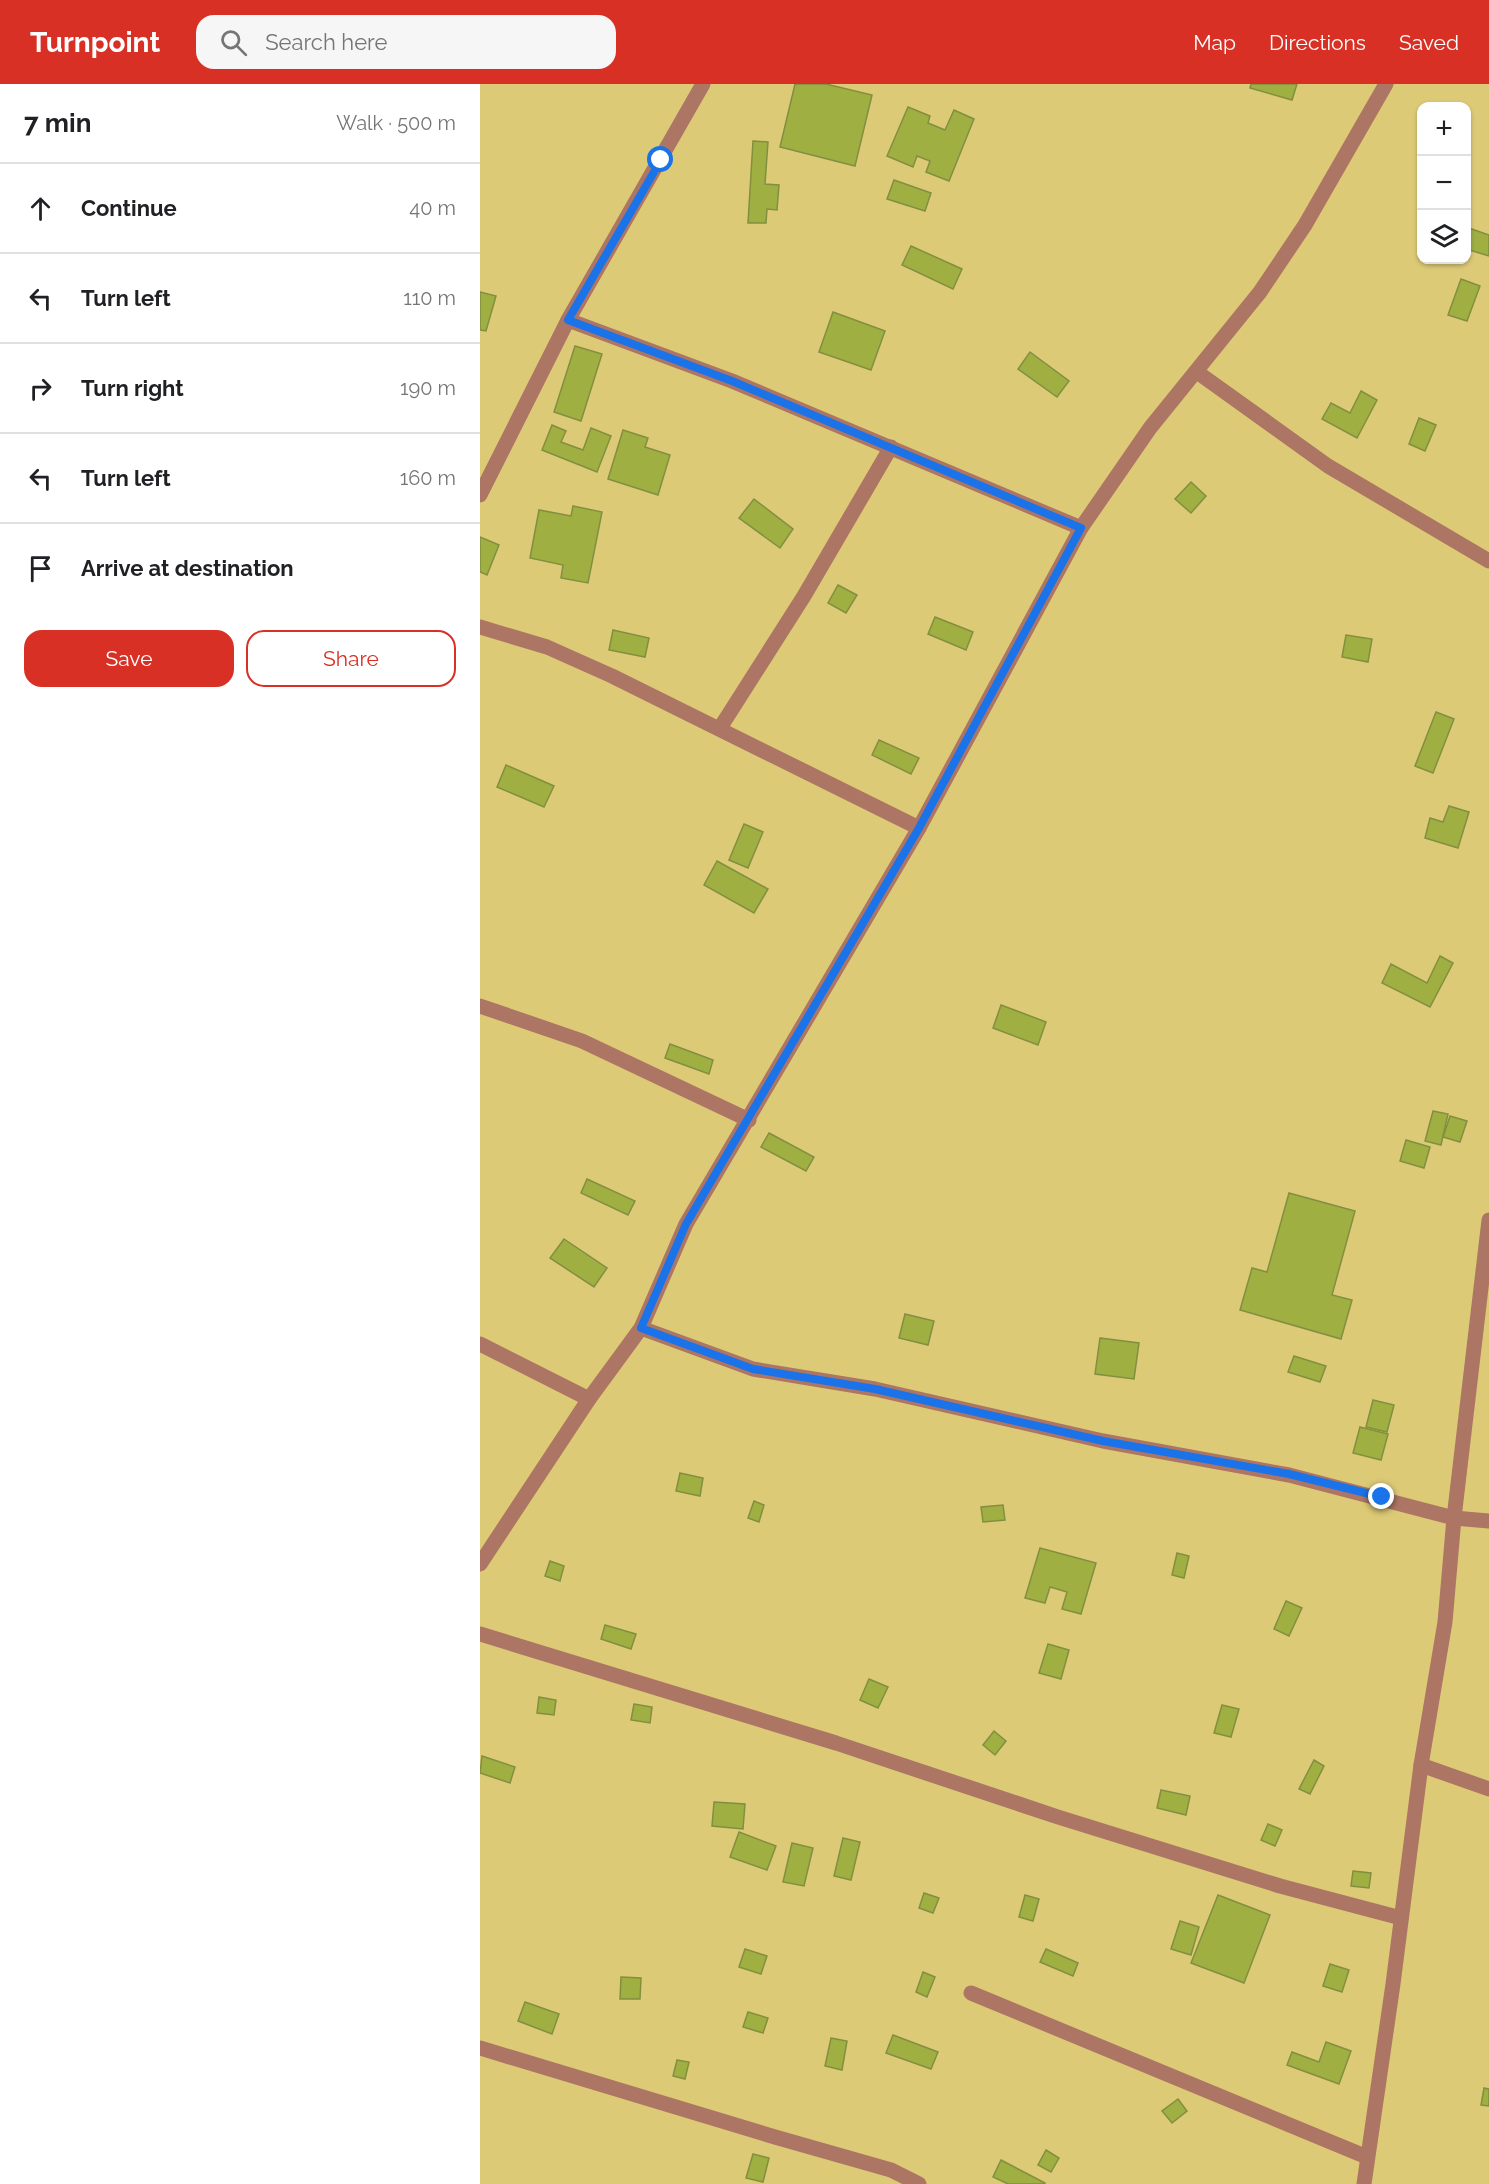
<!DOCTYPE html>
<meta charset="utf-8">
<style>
:root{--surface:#fff;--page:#f6f6f6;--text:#202124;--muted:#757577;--line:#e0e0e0;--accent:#d93025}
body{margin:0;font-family:Raleway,sans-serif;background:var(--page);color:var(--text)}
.controls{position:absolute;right:18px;top:18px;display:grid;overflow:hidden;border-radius:12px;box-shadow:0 2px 4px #0004}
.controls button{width:54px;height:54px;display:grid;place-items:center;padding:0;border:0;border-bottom:2px solid var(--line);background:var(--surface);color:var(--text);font:30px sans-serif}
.stop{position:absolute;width:18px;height:18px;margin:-14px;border:4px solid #1a73e8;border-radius:50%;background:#fff}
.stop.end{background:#1a73e8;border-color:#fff;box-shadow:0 2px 6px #0008}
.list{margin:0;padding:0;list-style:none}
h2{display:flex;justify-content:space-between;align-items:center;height:78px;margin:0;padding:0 24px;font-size:26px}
h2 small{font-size:20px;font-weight:400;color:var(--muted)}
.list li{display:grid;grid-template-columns:39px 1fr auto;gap:18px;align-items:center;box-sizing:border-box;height:90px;padding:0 24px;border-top:2px solid var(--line)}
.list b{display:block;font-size:22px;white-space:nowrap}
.list em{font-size:20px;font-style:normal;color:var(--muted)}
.actions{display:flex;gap:12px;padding:18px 24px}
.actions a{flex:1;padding:14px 0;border:2px solid var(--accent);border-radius:18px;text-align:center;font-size:21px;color:var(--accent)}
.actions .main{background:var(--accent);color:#fff}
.icon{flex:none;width:33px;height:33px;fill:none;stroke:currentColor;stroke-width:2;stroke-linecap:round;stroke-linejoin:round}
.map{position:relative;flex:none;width:1009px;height:2100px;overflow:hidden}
header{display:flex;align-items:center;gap:36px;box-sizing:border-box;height:84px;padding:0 30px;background:var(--accent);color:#fff}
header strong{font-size:28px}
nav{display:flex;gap:33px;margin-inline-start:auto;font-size:21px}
.search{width:420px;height:54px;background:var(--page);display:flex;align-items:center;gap:15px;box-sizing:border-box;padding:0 21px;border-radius:18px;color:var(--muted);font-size:22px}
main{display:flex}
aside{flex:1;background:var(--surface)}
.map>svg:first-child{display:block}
.building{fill:#9faf42;stroke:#838f40;stroke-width:1.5}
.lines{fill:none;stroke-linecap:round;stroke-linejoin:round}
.minor{stroke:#ad7564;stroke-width:15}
.tertiary{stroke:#ad7564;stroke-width:15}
.route{stroke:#1a73e8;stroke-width:8}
</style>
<header>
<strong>Turnpoint</strong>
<div class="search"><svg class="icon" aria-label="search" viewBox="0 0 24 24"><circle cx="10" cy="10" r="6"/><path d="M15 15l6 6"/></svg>Search here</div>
<nav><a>Map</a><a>Directions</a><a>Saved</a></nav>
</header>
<main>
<aside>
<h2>7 min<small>Walk · 500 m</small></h2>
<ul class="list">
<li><svg class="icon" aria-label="ahead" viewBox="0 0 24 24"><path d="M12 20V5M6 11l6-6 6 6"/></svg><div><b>Continue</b></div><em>40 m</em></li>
<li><svg class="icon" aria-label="left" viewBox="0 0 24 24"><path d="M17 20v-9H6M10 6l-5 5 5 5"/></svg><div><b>Turn left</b></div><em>110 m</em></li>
<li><svg class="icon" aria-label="right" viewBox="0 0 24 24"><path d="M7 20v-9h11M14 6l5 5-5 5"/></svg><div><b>Turn right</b></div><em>190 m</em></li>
<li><svg class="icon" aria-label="left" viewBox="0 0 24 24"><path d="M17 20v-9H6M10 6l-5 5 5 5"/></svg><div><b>Turn left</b></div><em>160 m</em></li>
<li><svg class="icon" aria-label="arrive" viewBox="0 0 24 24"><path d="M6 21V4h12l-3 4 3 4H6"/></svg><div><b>Arrive at destination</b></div></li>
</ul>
<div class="actions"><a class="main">Save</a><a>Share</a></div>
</aside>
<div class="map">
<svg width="1009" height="2100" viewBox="0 0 1009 2100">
<rect width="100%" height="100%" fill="#ddca77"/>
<g class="building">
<path d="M 315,0 L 346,0 L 392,11 L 375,82 L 300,63 Z"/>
<path d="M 771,0 L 817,0 L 812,16 L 770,4 Z"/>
<path d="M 428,23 L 450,32 L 448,39 L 465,46 L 474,26 L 494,35 L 469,97 L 446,88 L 450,77 L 437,72 L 433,83 L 407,72 Z"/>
<path d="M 273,57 L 288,58 L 285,100 L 299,101 L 297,126 L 287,125 L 286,139 L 268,139 Z"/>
<path d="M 414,96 L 451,109 L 445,127 L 407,115 Z"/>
<path d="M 986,143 L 1009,151 L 1009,172 L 986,165 Z"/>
<path d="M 431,162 L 482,185 L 473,205 L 422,181 Z"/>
<path d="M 981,195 L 1000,202 L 987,237 L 968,231 Z"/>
<path d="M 0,208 L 16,212 L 6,247 L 0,246 Z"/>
<path d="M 353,228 L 405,247 L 391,286 L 339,268 Z"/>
<path d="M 95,262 L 122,270 L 101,337 L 74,328 Z"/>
<path d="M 550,268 L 589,297 L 577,313 L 538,285 Z"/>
<path d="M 881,307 L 897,316 L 877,354 L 842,335 L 851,319 L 870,329 Z"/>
<path d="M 939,334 L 956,341 L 945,367 L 929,360 Z"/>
<path d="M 72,341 L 86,347 L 81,358 L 103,366 L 111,344 L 131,352 L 117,388 L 62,366 Z"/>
<path d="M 143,346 L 168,354 L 165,363 L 190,371 L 178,411 L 128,395 Z"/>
<path d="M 711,398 L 726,412 L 711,429 L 695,415 Z"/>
<path d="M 274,415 L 313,445 L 300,464 L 259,434 Z"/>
<path d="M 93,422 L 122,428 L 108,499 L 81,494 L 83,481 L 50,474 L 59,426 L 91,432 Z"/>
<path d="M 0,453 L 19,461 L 7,491 L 0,488 Z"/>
<path d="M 358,501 L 377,511 L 366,529 L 348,519 Z"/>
<path d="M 455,533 L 493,548 L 486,566 L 448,550 Z"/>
<path d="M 133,546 L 169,554 L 165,573 L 129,566 Z"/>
<path d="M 866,551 L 892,555 L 888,578 L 862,573 Z"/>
<path d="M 956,628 L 974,635 L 953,689 L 935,682 Z"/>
<path d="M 399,656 L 439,674 L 431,690 L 392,671 Z"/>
<path d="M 26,681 L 74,702 L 64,723 L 17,703 Z"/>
<path d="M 969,722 L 989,728 L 978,764 L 945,754 L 950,734 L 963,738 Z"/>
<path d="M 264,740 L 283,748 L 268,784 L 249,776 Z"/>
<path d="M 237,777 L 288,805 L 274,829 L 224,801 Z"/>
<path d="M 960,872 L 973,879 L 950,923 L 902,899 L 911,880 L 947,899 Z"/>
<path d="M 521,921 L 566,938 L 558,961 L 513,944 Z"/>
<path d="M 190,960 L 233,976 L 229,990 L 185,974 Z"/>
<path d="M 953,1027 L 968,1030 L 961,1061 L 945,1057 Z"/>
<path d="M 970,1032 L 987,1037 L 980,1058 L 963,1053 Z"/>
<path d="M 289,1049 L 334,1073 L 326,1087 L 281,1063 Z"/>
<path d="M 926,1056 L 950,1063 L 944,1084 L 920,1077 Z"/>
<path d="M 107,1095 L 155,1117 L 148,1131 L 101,1109 Z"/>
<path d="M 809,1109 L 875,1127 L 852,1211 L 872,1216 L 861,1255 L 760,1226 L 772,1184 L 787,1188 Z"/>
<path d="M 84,1155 L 127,1184 L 114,1203 L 70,1174 Z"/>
<path d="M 425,1230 L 454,1237 L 448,1261 L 419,1254 Z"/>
<path d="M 620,1254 L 659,1259 L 654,1295 L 615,1290 Z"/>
<path d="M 814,1272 L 846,1282 L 840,1298 L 808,1288 Z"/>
<path d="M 893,1316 L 914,1321 L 907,1348 L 886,1343 Z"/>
<path d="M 880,1343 L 908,1350 L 901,1376 L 873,1369 Z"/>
<path d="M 200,1389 L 223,1394 L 220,1412 L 196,1407 Z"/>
<path d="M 274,1417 L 284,1421 L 279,1438 L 268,1434 Z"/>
<path d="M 523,1421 L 525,1436 L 503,1438 L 501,1423 Z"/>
<path d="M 560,1464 L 616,1479 L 601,1530 L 582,1525 L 587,1508 L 570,1503 L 565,1519 L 545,1514 Z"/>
<path d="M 697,1469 L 709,1472 L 704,1494 L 692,1491 Z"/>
<path d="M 70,1477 L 84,1482 L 80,1497 L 65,1492 Z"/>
<path d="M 806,1517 L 822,1524 L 809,1552 L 794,1545 Z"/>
<path d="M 125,1541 L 156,1550 L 151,1565 L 121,1555 Z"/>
<path d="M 568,1560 L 589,1566 L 581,1595 L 559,1589 Z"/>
<path d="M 389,1595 L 408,1603 L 398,1624 L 380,1616 Z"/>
<path d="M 59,1613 L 76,1616 L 74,1631 L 57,1629 Z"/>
<path d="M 154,1620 L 172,1623 L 170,1639 L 151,1636 Z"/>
<path d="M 742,1621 L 759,1625 L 751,1653 L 734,1649 Z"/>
<path d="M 514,1647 L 526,1657 L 515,1671 L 503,1661 Z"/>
<path d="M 2,1672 L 35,1683 L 30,1699 L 0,1689 Z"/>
<path d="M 834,1676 L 844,1682 L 830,1710 L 819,1705 Z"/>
<path d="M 681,1706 L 710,1712 L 706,1731 L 677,1724 Z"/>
<path d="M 234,1718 L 265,1720 L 263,1745 L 232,1742 Z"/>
<path d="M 788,1740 L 802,1746 L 795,1762 L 781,1756 Z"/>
<path d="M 259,1748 L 296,1762 L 287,1786 L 250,1773 Z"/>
<path d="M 363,1754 L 380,1758 L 371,1796 L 354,1792 Z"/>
<path d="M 312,1759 L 333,1764 L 324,1802 L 303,1798 Z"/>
<path d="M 873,1787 L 891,1789 L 889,1804 L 871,1802 Z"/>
<path d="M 444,1809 L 459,1814 L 453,1829 L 439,1824 Z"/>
<path d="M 545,1811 L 559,1815 L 553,1837 L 539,1833 Z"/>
<path d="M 738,1811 L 790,1831 L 764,1899 L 711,1879 Z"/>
<path d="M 700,1837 L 719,1843 L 711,1871 L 691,1865 Z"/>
<path d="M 265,1865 L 287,1872 L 281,1890 L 259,1883 Z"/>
<path d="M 566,1865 L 598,1879 L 593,1892 L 560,1878 Z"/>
<path d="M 850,1880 L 869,1886 L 862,1908 L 843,1902 Z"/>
<path d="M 443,1888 L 455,1893 L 447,1913 L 436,1908 Z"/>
<path d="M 141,1893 L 161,1894 L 160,1915 L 140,1915 Z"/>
<path d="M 45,1918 L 79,1930 L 72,1950 L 38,1937 Z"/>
<path d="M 268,1928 L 288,1934 L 283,1949 L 263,1943 Z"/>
<path d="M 413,1951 L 458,1968 L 451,1985 L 406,1969 Z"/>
<path d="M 351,1954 L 367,1957 L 362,1986 L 345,1982 Z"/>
<path d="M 846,1958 L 871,1967 L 859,2000 L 807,1981 L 812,1968 L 839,1978 Z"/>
<path d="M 197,1976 L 209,1978 L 205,1995 L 193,1992 Z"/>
<path d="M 1004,2004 L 1009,2005 L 1009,2022 L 1001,2021 Z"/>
<path d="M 698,2015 L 707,2027 L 692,2039 L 682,2027 Z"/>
<path d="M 566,2066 L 579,2074 L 571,2088 L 558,2081 Z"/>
<path d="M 273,2070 L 289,2074 L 283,2098 L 266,2094 Z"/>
<path d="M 521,2076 L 565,2099 L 565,2100 L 528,2100 L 513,2093 Z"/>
</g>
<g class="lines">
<g class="minor">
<path d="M 88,236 L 252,297 L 601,444"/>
<path d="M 717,288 L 848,382 L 1009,477"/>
<path d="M 0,411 L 88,236 L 223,0"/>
<path d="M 0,543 L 67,563 L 132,592 L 439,744"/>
<path d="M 240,644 L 324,512 L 411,363"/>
<path d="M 0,922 L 102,957 L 269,1036"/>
<path d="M 161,1244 L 273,1285 L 395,1305 L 623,1357 L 809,1391 L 974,1434 L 1009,1437"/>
<path d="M 0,1260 L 109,1315"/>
<path d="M 0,1480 L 109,1315 L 161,1244 L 206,1140 L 439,744 L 601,444 L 670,344 L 780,208 L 825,141 L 906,0"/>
<path d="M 0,1550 L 356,1659 L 578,1733 L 800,1802 L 921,1834"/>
<path d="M 941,1681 L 1009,1705"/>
<path d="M 491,1909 L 887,2073"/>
<path d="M 0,1964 L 295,2053 L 411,2086 L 439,2100"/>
</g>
<path class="tertiary" d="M 884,2100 L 913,1900 L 941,1681 L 965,1538 L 974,1434 L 1009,1136"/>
</g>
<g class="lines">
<path class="route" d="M 181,76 L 88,236 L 252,297 L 601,444 L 439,744 L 206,1140 L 161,1244 L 273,1285 L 395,1305 L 623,1357 L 809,1390 L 902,1413"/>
</g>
</svg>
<div class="controls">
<button>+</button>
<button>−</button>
<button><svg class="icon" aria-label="layers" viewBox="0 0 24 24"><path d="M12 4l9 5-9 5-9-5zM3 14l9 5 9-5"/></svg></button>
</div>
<div class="stop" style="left:181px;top:76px"></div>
<div class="stop end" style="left:902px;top:1413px"></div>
</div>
</main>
